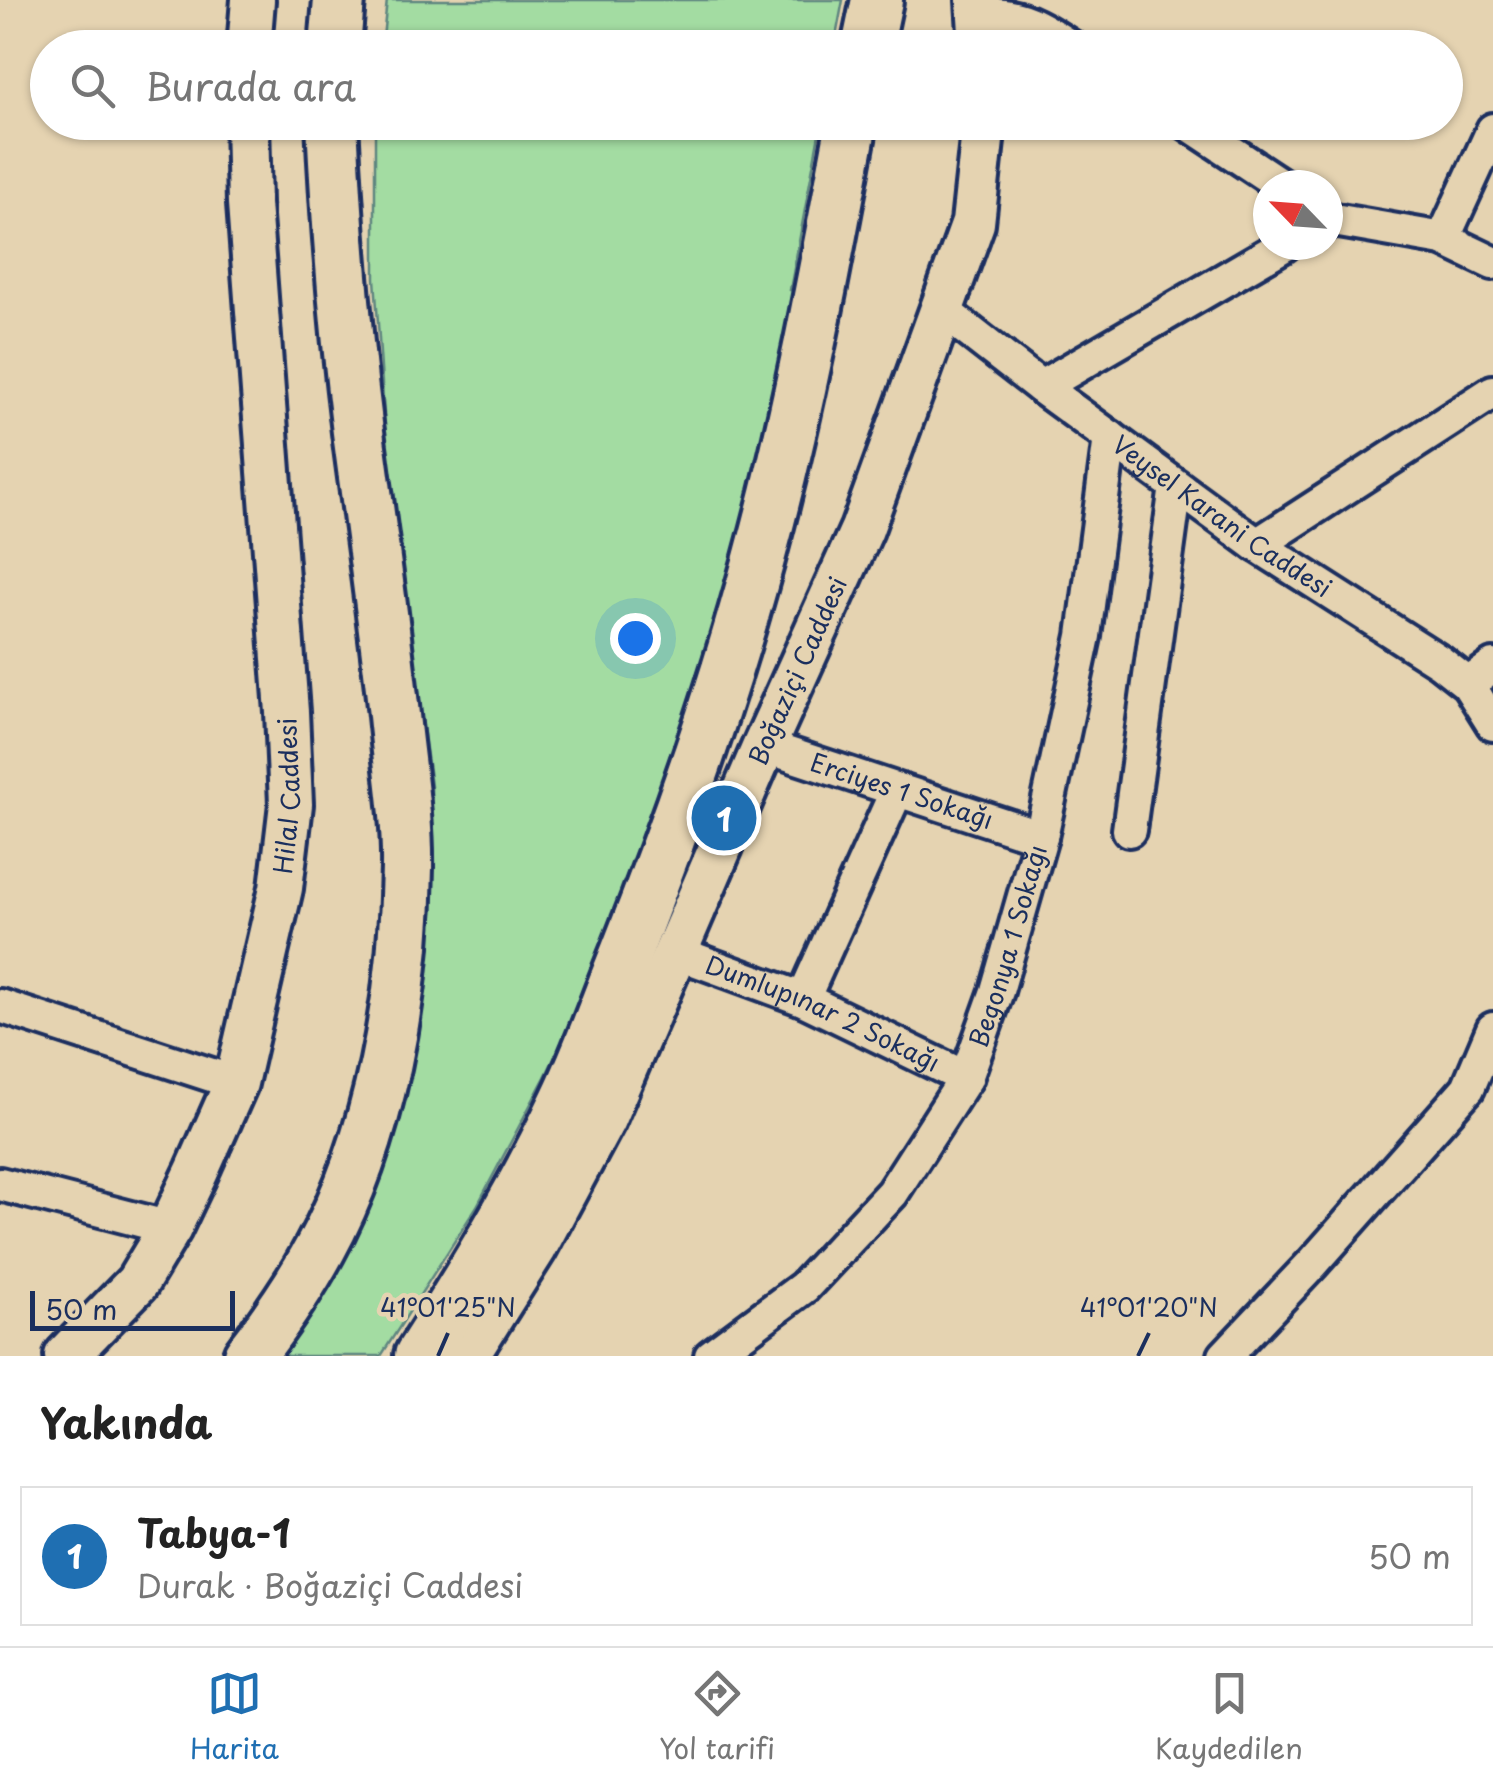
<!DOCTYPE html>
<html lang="tr">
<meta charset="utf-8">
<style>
:root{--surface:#fff;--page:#f2f2f2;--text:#222;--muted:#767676;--line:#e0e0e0;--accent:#1f6fb2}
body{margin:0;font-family:"Playpen Sans",sans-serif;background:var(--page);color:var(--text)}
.compass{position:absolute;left:1253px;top:170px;width:90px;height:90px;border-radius:50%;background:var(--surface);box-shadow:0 2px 8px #0004;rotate:295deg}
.scale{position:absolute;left:30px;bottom:25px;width:205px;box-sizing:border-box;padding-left:10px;border:5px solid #1b2f5e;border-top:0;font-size:28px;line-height:35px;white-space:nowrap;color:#1b2f5e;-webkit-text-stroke:8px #e5d3b1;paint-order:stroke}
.you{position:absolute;left:635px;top:638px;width:35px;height:35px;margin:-25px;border:8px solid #fff;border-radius:50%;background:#1a73e8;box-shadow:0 0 0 15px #1a73e833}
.badge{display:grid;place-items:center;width:65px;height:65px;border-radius:50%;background:var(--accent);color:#fff;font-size:32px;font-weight:700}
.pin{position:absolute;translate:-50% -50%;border:5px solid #fff;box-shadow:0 2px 10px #0006}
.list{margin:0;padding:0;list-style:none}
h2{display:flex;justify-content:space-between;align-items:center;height:130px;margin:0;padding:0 40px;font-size:42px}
h2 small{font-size:32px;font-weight:400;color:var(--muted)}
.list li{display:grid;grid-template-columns:65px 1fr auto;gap:30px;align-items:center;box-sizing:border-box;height:140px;margin:0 20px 20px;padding:0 20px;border:2px solid var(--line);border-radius:0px}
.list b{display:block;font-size:38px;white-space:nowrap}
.list p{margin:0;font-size:32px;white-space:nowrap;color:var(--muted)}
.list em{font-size:32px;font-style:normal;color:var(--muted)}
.icon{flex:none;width:55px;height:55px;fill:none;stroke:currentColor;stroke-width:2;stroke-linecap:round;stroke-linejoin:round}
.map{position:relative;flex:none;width:1493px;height:1356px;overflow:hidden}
.search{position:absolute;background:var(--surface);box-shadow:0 2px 8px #0004;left:30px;right:30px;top:30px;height:110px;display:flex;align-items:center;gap:25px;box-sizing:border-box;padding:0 35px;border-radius:55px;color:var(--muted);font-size:38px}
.sheet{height:290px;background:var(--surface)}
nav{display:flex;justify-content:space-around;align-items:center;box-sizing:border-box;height:140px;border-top:2px solid var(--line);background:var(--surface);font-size:28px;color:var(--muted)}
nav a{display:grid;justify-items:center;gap:5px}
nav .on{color:var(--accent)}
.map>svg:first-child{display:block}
.green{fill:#a3dca2;stroke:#5f8680;stroke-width:2.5}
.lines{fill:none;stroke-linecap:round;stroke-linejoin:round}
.minor-casing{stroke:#1b2f5e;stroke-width:40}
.major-casing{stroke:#1b2f5e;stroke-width:50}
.highway-casing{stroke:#1b2f5e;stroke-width:58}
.minor{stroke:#e5d3b1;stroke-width:32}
.major{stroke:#e5d3b1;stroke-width:42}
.highway{stroke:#e5d3b1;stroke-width:50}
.ticks{fill:none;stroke:#1b2f5e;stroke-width:4}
.labels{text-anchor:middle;stroke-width:9;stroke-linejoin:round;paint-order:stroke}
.street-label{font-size:25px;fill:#1b2f5e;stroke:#e5d3b1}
.ticks-label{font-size:25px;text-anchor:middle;fill:#1b2f5e;stroke:#e5d3b1;stroke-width:9;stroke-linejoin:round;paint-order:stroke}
</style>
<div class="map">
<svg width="1493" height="1356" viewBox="0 0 1493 1356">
<rect width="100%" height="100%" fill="#e5d3b1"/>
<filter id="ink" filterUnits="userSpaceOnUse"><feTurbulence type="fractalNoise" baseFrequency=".01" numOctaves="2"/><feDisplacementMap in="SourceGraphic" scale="20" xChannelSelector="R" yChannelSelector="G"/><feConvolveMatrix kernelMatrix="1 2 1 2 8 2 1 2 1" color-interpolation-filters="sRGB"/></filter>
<g filter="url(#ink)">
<g class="green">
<path d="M 387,0 L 843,0 L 834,47 L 382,47 Z"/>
<path d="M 375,123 L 821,123 L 790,290 L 807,296 L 724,607 L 614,935 L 545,1077 L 477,1206 L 381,1356 L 277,1356 L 421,991 L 433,912 L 431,786 L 387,459 L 375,278 Z"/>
</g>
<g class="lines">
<defs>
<g id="minor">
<path d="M 979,15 C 1019,13 1039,26 1072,48"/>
<path d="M 1186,122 L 1281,185"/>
<path d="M 1328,219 L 1443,239 L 1493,263"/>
<path d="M 1443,239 L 1493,130"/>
<path id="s1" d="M 942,310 L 1041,387 L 1257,545 L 1440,662 L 1468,684 L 1493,724"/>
<path d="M 1041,387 L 1284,245"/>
<path d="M 1257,545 L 1493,392"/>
<path d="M 1468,684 L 1493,666"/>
<path id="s2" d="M 764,746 L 1041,837"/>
<path d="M 1129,830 L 1176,486"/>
<path id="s3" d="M 675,952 L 803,999 L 966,1078"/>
<path d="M 803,999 L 897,790"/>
<path d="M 0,1006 L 236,1083"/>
<path d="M 0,1184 L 170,1228"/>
<path id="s4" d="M 711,1356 L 804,1287 L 892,1193 L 966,1078 L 997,991 L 1041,837 L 1084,636 L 1110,437"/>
<path d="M 1225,1356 L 1313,1263 L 1468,1088 L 1493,1029"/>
</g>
<g id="major">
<path d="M 978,0 L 981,48"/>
<path d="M 249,48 L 253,0"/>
<path id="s5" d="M 66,1356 L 137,1283 L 170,1228 L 197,1171 L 236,1083 L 281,888 L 291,804 L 287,712 L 249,204 L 247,122"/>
<path id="s6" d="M 467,1356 L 535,1248 L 604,1119 L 764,746 L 862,529 L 973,223 L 984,122"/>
</g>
<g id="highway">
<path d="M 335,48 L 339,0"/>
<path d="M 867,48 L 877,0"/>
<path d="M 249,1356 C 275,1322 300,1286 320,1249 C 381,1138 405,993 407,868 C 408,821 400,772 395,725 C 385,627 371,530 358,432 C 345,329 337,226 332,122"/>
<path d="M 420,1356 C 473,1273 524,1189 566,1100 C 589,1052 606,1002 626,953 C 677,824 723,693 759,559 C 798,416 825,268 852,122"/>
</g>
</defs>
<use href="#minor" class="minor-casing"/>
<use href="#major" class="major-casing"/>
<use href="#highway" class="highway-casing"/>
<use href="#minor" class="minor"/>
<use href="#major" class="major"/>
<use href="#highway" class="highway"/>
</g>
</g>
<path class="ticks" d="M 438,1356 L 448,1333M 1138,1356 L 1149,1333"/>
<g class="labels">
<g class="street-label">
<text dy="9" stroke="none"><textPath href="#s1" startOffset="348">Veysel Karani Caddesi</textPath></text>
<text dy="9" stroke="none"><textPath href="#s6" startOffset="762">Boğaziçi Caddesi</textPath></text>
<text dy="9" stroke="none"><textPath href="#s2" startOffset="145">Erciyes 1 Sokağı</textPath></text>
<text dy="9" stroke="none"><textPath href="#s5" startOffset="618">Hilal Caddesi</textPath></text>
<text dy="9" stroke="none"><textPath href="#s4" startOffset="520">Begonya 1 Sokağı</textPath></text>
<text dy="9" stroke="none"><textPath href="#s3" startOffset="160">Dumlupınar 2 Sokağı</textPath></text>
</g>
</g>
<g class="ticks-label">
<text x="448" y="1317">41°01'25"N</text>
<text x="1149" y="1317">41°01'20"N</text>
</g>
</svg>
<svg class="compass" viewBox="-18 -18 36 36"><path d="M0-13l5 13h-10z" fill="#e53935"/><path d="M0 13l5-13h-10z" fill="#767676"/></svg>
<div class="scale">50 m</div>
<div class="you"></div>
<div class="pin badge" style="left:724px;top:818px">1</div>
<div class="search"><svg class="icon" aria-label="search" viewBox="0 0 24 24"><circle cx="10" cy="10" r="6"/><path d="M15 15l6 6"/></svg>Burada ara</div>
</div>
<section class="sheet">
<h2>Yakında<small></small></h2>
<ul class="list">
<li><span class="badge">1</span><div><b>Tabya-1</b><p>Durak · Boğaziçi Caddesi</p></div><em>50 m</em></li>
</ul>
</section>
<nav>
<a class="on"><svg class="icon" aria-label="map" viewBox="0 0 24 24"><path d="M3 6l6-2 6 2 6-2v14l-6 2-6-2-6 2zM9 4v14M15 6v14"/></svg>Harita</a>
<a><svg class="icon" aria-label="directions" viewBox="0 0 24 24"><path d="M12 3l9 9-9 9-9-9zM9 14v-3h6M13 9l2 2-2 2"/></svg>Yol tarifi</a>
<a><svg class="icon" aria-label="saved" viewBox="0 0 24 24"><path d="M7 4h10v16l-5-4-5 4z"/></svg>Kaydedilen</a>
</nav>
